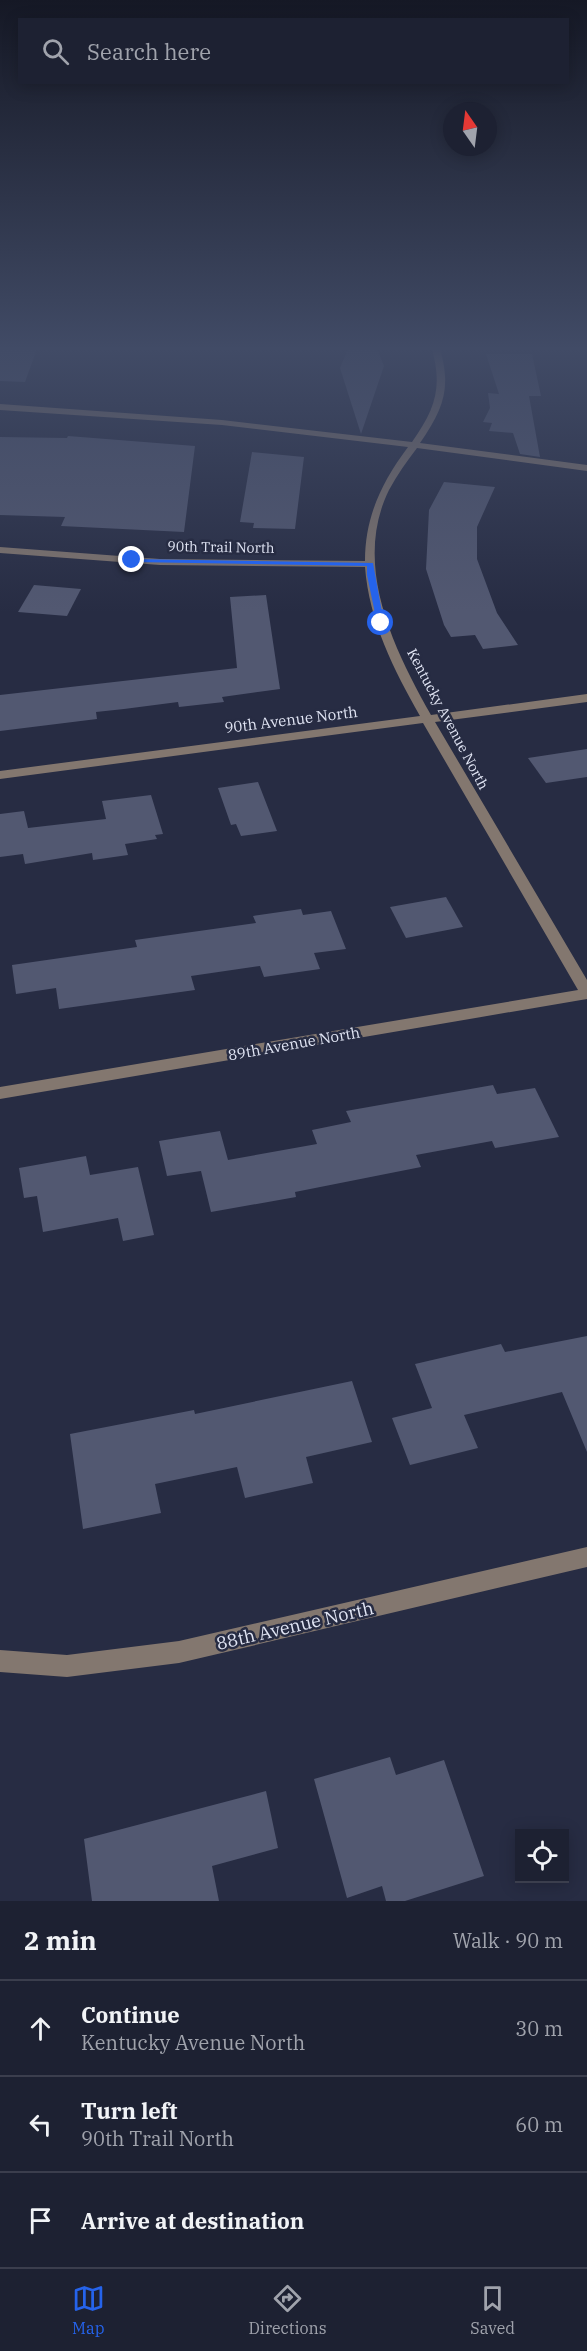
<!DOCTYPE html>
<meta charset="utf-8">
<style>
:root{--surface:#1d2132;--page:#2a2e3e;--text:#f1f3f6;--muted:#a0a3ac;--line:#3b3e4d;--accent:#2563eb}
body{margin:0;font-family:"IBM Plex Serif",serif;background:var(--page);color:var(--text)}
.controls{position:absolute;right:18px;bottom:18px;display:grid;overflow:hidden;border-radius:0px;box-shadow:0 3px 15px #0003}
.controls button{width:54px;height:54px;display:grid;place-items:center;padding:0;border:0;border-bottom:2px solid var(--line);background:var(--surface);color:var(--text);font:30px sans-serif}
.compass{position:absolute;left:443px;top:102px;width:54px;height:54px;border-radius:50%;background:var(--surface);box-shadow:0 3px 15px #0003;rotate:346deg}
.stop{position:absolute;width:18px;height:18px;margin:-14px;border:4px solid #2563eb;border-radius:50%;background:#fff}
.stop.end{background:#2563eb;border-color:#fff;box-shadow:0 2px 6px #0008}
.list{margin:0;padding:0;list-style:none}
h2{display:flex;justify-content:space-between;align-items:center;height:78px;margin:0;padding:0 24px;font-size:26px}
h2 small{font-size:20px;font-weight:400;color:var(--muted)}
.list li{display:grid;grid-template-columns:39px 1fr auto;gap:18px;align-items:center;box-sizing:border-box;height:96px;padding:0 24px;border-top:2px solid var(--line)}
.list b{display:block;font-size:22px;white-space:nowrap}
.list p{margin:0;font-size:20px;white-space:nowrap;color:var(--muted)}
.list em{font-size:20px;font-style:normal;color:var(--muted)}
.icon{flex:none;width:33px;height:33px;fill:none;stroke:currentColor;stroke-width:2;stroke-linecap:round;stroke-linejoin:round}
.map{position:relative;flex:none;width:587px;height:1901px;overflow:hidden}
.search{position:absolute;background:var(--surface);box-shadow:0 3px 15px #0003;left:18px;right:18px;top:18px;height:66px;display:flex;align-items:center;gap:15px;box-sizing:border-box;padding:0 21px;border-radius:0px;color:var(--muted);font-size:22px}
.sheet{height:366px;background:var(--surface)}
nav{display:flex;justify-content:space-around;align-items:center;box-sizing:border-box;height:84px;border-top:2px solid var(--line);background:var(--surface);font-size:16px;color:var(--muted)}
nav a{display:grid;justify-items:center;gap:3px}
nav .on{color:var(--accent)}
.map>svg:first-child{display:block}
.building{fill:#525871}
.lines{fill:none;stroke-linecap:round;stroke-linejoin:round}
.minor{fill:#83776f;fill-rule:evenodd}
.route{fill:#2563eb}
.labels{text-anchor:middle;stroke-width:5;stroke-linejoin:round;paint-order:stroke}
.far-street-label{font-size:14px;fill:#e1e5f4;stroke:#272c43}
.street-label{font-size:15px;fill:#e1e5f4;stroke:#272c43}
.near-street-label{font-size:18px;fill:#e1e5f4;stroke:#272c43}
</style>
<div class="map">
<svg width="587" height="1901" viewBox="0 0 587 1901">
<rect width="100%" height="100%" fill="#272c43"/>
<g class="building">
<path d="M 0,346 L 38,346 L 25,382 L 0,381 Z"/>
<path d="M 349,346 L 376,346 L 384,366 L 361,434 L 340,368 Z"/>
<path d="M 486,354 L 532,354 L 541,396 L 529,396 L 540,457 L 520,454 L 513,433 L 489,431 L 492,423 L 483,422 L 490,408 L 488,393 L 499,394 Z"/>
<path d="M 68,436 L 195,446 L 184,532 L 61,526 L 65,517 L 0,515 L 0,437 L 67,438 Z"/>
<path d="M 252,452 L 304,457 L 295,529 L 253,528 L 254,523 L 240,522 Z"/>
<path d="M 444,482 L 495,487 L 477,527 L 477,559 L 497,613 L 518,645 L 483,649 L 475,635 L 451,637 L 444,625 L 426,569 L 429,510 Z"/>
<path d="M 34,585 L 81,589 L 67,616 L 18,612 Z"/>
<path d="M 266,595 L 280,689 L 222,697 L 224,702 L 179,707 L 178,702 L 124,709 L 96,712 L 97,719 L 0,731 L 0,695 L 237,668 L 230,597 Z"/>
<path d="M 587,749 L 587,777 L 546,783 L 528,758 Z"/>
<path d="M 258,782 L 277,831 L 241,836 L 236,824 L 231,825 L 218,788 Z"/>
<path d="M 151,795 L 163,834 L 155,835 L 157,839 L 125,844 L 128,855 L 93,860 L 92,853 L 25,864 L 23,854 L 0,857 L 0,814 L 24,811 L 28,828 L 106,819 L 102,801 Z"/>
<path d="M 446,897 L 463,927 L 406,938 L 390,907 Z"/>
<path d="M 301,909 L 303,915 L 331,911 L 346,949 L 314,953 L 320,969 L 264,977 L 260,966 L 191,976 L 195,990 L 59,1009 L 56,988 L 16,994 L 12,965 L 137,947 L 135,940 L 256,923 L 253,916 Z"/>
<path d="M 493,1085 L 497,1094 L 535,1088 L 559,1137 L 495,1148 L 492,1141 L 416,1155 L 421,1167 L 295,1192 L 296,1197 L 211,1212 L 201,1171 L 167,1176 L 159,1141 L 220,1131 L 228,1160 L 317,1144 L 312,1130 L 351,1122 L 346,1111 Z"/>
<path d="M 86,1156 L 90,1175 L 138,1167 L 154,1235 L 123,1241 L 118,1218 L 43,1232 L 37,1196 L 24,1198 L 19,1168 Z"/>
<path d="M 587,1336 L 587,1452 L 562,1392 L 464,1415 L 478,1448 L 410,1465 L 392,1418 L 432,1408 L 415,1364 L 501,1344 L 505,1352 Z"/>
<path d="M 352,1381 L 372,1442 L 306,1457 L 313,1483 L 245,1498 L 237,1467 L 155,1484 L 161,1513 L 83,1529 L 70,1434 L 194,1410 L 195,1414 Z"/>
<path d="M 390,1757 L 396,1775 L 444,1760 L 484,1876 L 405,1901 L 386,1901 L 382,1886 L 347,1898 L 314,1779 Z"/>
<path d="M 266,1791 L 278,1848 L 212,1866 L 219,1901 L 92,1901 L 84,1839 Z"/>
</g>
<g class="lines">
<g class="minor">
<path d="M 431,346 L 439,346 C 452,387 444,408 420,443 L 587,465 L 587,471 L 417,448 C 407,461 397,475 389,490 C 352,565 394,649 431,715 L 587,694 L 587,702 L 435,722 L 587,980 L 587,999 L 0,1099 L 0,1087 L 578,990 L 423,723 L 0,779 L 0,771 L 420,716 C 394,670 369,621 365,567 L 160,565 L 0,553 L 0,547 L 160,559 L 365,561 C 365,516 382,482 408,447 L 222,425 L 0,410 L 0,404 L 222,420 L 412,442 C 436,408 443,386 431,346 Z"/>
<path d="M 587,1547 L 587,1567 L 179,1663 L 67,1677 L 0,1672 L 0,1650 L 67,1655 L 179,1641 Z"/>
</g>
</g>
<linearGradient id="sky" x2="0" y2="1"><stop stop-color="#151825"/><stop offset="0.57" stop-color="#414b66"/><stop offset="1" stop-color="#414b66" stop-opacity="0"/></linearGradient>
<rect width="587" height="612" fill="url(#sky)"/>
<path class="route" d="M 129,559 L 373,563 L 384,623 L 381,625 L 377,623 L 367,575 L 367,566 L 132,562 Z"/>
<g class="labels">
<g class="far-street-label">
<text transform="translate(221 547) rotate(1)" y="5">90th Trail North</text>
<text transform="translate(448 719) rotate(62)" y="5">Kentucky Avenue North</text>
</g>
<g class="street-label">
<text transform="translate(291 720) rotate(-7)" y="5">90th Avenue North</text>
<text transform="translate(294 1044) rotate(-10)" y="5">89th Avenue North</text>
</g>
<g class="near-street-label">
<text transform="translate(295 1626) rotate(-13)" y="6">88th Avenue North</text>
</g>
</g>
</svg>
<div class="controls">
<button><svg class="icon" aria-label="locate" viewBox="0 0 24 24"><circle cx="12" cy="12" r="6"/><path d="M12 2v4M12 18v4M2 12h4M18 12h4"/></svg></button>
</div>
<svg class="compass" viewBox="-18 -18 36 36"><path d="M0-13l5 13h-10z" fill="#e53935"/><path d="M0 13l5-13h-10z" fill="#a0a3ac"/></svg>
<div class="stop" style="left:381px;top:623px"></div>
<div class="stop end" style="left:132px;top:560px"></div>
<div class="search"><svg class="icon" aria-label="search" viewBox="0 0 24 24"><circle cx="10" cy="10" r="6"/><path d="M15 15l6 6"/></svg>Search here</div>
</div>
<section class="sheet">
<h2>2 min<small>Walk · 90 m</small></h2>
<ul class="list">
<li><svg class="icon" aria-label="ahead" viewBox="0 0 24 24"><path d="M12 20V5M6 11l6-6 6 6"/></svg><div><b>Continue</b><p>Kentucky Avenue North</p></div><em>30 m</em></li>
<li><svg class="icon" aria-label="left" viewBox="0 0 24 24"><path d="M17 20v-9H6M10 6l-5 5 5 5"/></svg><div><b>Turn left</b><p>90th Trail North</p></div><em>60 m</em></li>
<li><svg class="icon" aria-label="arrive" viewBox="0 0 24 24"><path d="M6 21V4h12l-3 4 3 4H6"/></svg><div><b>Arrive at destination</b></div></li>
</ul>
</section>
<nav>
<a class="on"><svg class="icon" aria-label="map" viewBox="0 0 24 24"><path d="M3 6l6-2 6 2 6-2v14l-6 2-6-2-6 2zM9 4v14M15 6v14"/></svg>Map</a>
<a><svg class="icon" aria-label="directions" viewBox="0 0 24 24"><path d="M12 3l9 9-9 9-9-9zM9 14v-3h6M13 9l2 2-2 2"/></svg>Directions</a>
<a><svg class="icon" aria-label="saved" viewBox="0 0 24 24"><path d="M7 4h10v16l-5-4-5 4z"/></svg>Saved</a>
</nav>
